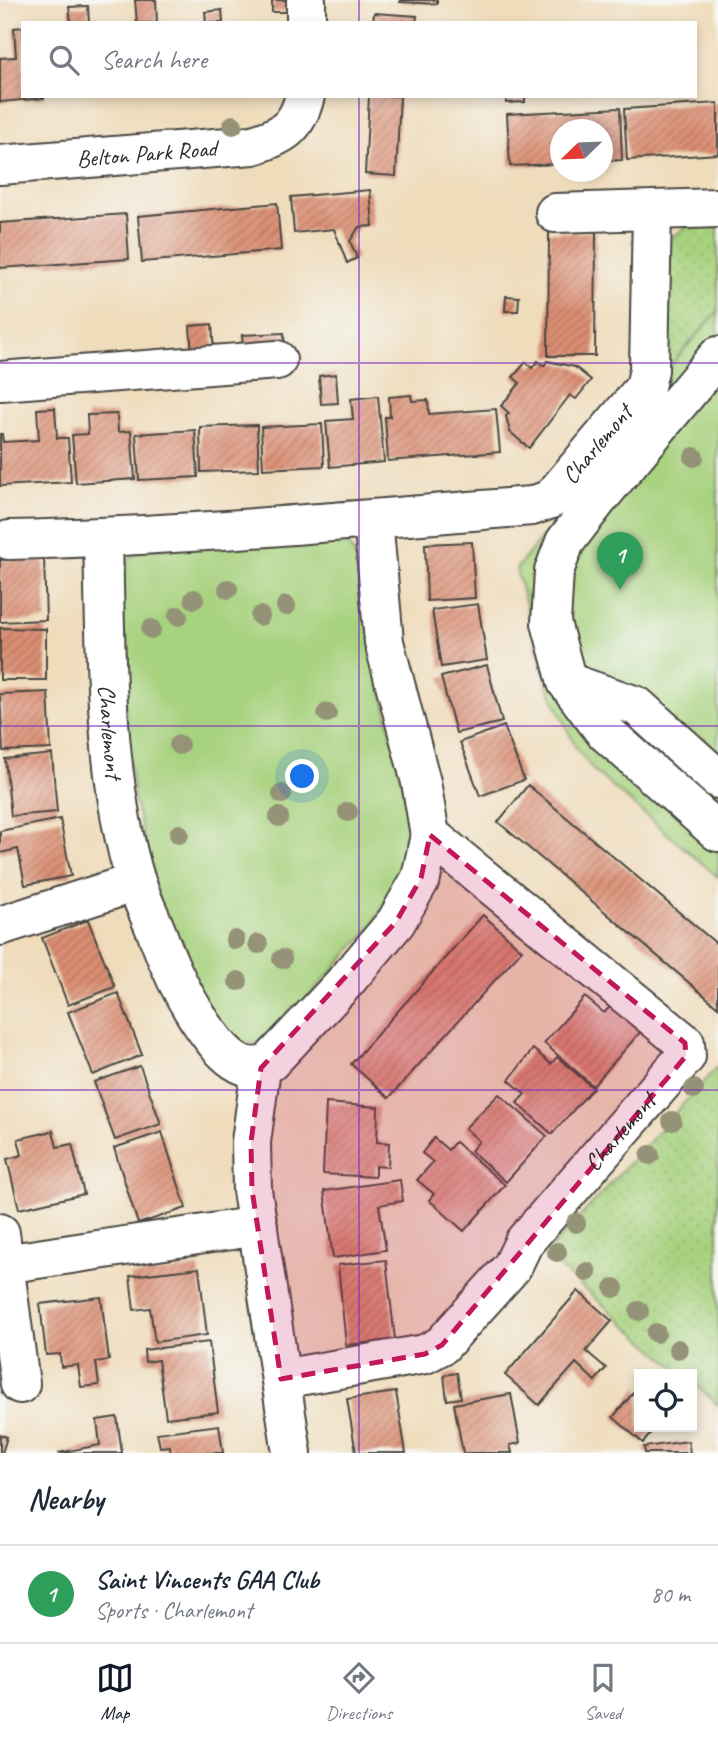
<!DOCTYPE html>
<meta charset="utf-8">
<style>
:root{--surface:#fff;--page:#f2f2f3;--text:#1f2937;--muted:#747a83;--line:#e0e1e3;--accent:#111827}
body{margin:0;font-family:Caveat,sans-serif;background:var(--page);color:var(--text)}
.controls{position:absolute;right:21px;bottom:21px;display:grid;overflow:hidden;border-radius:0px;box-shadow:0 4px 10px #0003}
.controls button{width:63px;height:63px;display:grid;place-items:center;padding:0;border:0;border-bottom:2px solid var(--line);background:var(--surface);color:var(--text);font:35px sans-serif}
.compass{position:absolute;left:550px;top:119px;width:63px;height:63px;border-radius:50%;background:var(--surface);box-shadow:0 4px 10px #0003;rotate:247deg}
.you{position:absolute;left:303px;top:777px;width:24px;height:24px;margin:-18px;border:5px solid #fff;border-radius:50%;background:#1a73e8;box-shadow:0 0 0 10px #1a73e833}
.badge{display:grid;place-items:center;width:46px;height:46px;border-radius:50%;background:var(--accent);color:#fff;font-size:23px;font-weight:700}
.pin{position:absolute;translate:-50% -58px;filter:drop-shadow(0 2px 4px #0008)}
.pin::after{content:'';position:absolute;top:37px;width:24px;height:21px;background:inherit;clip-path:polygon(0 0,100% 0,50% 100%)}
.list{margin:0;padding:0;list-style:none}
h2{display:flex;justify-content:space-between;align-items:center;height:91px;margin:0;padding:0 28px;font-size:30px}
h2 small{font-size:23px;font-weight:400;color:var(--muted)}
.list li{display:grid;grid-template-columns:46px 1fr auto;gap:21px;align-items:center;box-sizing:border-box;height:98px;padding:0 28px;border-top:2px solid var(--line)}
.list b{display:block;font-size:26px;white-space:nowrap}
.list p{margin:0;font-size:23px;white-space:nowrap;color:var(--muted)}
.list em{font-size:23px;font-style:normal;color:var(--muted)}
.icon{flex:none;width:38px;height:38px;fill:none;stroke:currentColor;stroke-width:2;stroke-linecap:round;stroke-linejoin:round}
.map{position:relative;flex:none;width:718px;height:1453px;overflow:hidden}
.search{position:absolute;background:var(--surface);box-shadow:0 4px 10px #0003;left:21px;right:21px;top:21px;height:77px;display:flex;align-items:center;gap:18px;box-sizing:border-box;padding:0 24px;border-radius:0px;color:var(--muted);font-size:26px}
.sheet{height:189px;background:var(--surface)}
nav{display:flex;justify-content:space-around;align-items:center;box-sizing:border-box;height:98px;border-top:2px solid var(--line);background:var(--surface);font-size:19px;color:var(--muted)}
nav a{display:grid;justify-items:center;gap:4px}
nav .on{color:var(--accent)}
.map>svg:first-child{display:block}
.grass{fill:url(#grass-dots);stroke:#697e54;stroke-width:2}
.park{fill:#a7d27e;stroke:#697e54;stroke-width:2}
.building{fill:url(#building-hatch)}
.lines{fill:none;stroke-linecap:round;stroke-linejoin:round}
.minor-casing{stroke:#484641;stroke-width:42}
.minor{stroke:#fff;stroke-width:38}
.tree{fill:#949277}
.marked{fill:#c2185b;fill-opacity:0.2;stroke:#c2185b;stroke-width:5;stroke-dasharray:14 9;stroke-linejoin:round}
.grid{fill:none;stroke:#7b2cbf;stroke-width:2;stroke-opacity:0.55}
.labels{text-anchor:middle;stroke-width:5;stroke-linejoin:round;paint-order:stroke}
.street-label{font-size:24px;fill:#2b2b2b;stroke:#f6f6f2}
</style>
<div class="map">
<svg width="718" height="1453" viewBox="0 0 718 1453">
<defs>
<pattern id="grass-dots" width="8" height="8" patternUnits="userSpaceOnUse" patternTransform="scale(1.75)"><rect width="8" height="8" fill="#a7d27e"/><path d="M2 2h.1M6 6h.1" fill="none" stroke="#90b46d" stroke-width="1.8" stroke-linecap="round"/></pattern>
<pattern id="building-hatch" width="6" height="6" patternUnits="userSpaceOnUse" patternTransform="scale(1.75)"><rect width="6" height="6" fill="#db8e73"/><path d="M-1 1l2-2M0 6l6-6M5 7l2-2" fill="none" stroke="#b2745f"/></pattern>
</defs>
<rect width="100%" height="100%" fill="#f6f6f2"/>
<filter id="ink" filterUnits="userSpaceOnUse"><feTurbulence type="fractalNoise" baseFrequency=".0143" numOctaves="2"/><feDisplacementMap in="SourceGraphic" scale="14" xChannelSelector="R" yChannelSelector="G"/><feConvolveMatrix kernelMatrix="1 2 1 2 8 2 1 2 1" color-interpolation-filters="sRGB"/></filter>
<filter id="wash" filterUnits="userSpaceOnUse"><feTurbulence type="fractalNoise" baseFrequency=".00686" numOctaves="4" result="noise"/><feDisplacementMap in="SourceGraphic" scale="28" xChannelSelector="R" yChannelSelector="G"/><feGaussianBlur stdDeviation="1.57" result="paint"/><feColorMatrix in="noise" values="0 0 0 0 0 0 0 0 0 0 0 0 0 0 0 0 0 1.4 0 .05"/><feComposite in="paint" operator="in"/></filter>
<g filter="url(#wash)">
<rect width="100%" height="100%" fill="#efdcbb"/>
<g class="grass">
<path d="M 718,227 L 718,311 L 664,372 L 670,239 L 685,228 Z"/>
<path d="M 718,1066 L 718,1405 L 692,1382 L 692,1374 L 683,1374 L 545,1255 Z"/>
</g>
<g class="park">
<path d="M 718,311 L 718,877 L 594,771 L 575,746 L 548,687 L 516,569 L 666,386 L 664,373 Z"/>
<path d="M 344,539 C 358,555 359,571 361,592 L 408,810 L 403,860 L 390,896 L 369,930 L 275,1034 L 253,1044 L 233,1040 L 216,1025 L 161,911 L 134,798 L 126,731 L 121,580 L 127,560 L 143,550 Z"/>
</g>
<g id="blocks">
<g class="building">
<path d="M 135,0 L 156,0 L 157,23 L 137,23 Z"/>
<path d="M 272,0 L 288,0 L 287,12 L 272,12 Z"/>
<path d="M 400,0 L 437,0 L 437,4 L 400,2 Z"/>
<path d="M 88,6 L 89,23 L 71,23 L 69,7 Z"/>
<path d="M 222,10 L 223,23 L 206,23 L 205,12 Z"/>
<path d="M 374,13 L 417,16 L 416,23 L 373,23 Z"/>
<path d="M 23,27 L 23,96 L 44,96 L 44,98 L 0,102 L 0,58 L 16,57 L 14,28 Z"/>
<path d="M 369,96 L 400,96 L 396,176 L 365,174 Z"/>
<path d="M 506,96 L 525,96 L 525,102 L 506,103 Z"/>
<path d="M 718,103 L 718,154 L 627,160 L 624,109 Z"/>
<path d="M 620,108 L 622,160 L 603,161 L 603,130 L 560,130 L 560,164 L 510,166 L 507,114 Z"/>
<path d="M 370,190 L 373,226 L 359,227 L 350,241 L 357,258 L 347,263 L 334,229 L 294,233 L 291,197 Z"/>
<path d="M 277,203 L 281,250 L 142,262 L 138,216 Z"/>
<path d="M 126,214 L 129,259 L 0,268 L 0,223 Z"/>
<path d="M 549,232 L 596,232 L 595,356 L 548,356 Z"/>
<path d="M 506,296 L 519,297 L 518,311 L 505,311 Z"/>
<path d="M 212,324 L 214,354 L 192,355 L 190,326 Z"/>
<path d="M 284,333 L 285,354 L 244,357 L 242,335 Z"/>
<path d="M 538,361 L 544,366 L 547,361 L 575,367 L 591,380 L 576,399 L 570,395 L 529,448 L 510,432 L 506,416 L 509,413 L 501,406 L 520,383 L 513,377 L 526,362 L 532,368 Z"/>
<path d="M 336,374 L 338,403 L 321,404 L 319,376 Z"/>
<path d="M 411,395 L 412,401 L 428,400 L 429,414 L 496,409 L 500,452 L 388,461 L 385,417 L 390,417 L 389,397 Z"/>
<path d="M 378,396 L 384,462 L 330,467 L 326,421 L 353,419 L 351,399 Z"/>
<path d="M 55,408 L 57,438 L 68,438 L 71,482 L 0,486 L 0,434 L 2,434 L 3,442 L 39,440 L 37,409 Z"/>
<path d="M 117,414 L 118,432 L 131,431 L 135,479 L 76,483 L 72,435 L 88,434 L 87,415 Z"/>
<path d="M 322,424 L 324,466 L 263,469 L 261,427 Z"/>
<path d="M 257,425 L 259,470 L 201,472 L 200,427 Z"/>
<path d="M 195,430 L 198,477 L 139,480 L 136,434 Z"/>
<path d="M 472,542 L 475,598 L 427,601 L 425,544 Z"/>
<path d="M 44,558 L 46,620 L 0,622 L 0,560 Z"/>
<path d="M 478,604 L 487,660 L 441,667 L 432,610 Z"/>
<path d="M 0,628 L 46,629 L 46,680 L 0,680 Z"/>
<path d="M 487,665 L 502,722 L 456,733 L 441,677 Z"/>
<path d="M 48,692 L 51,749 L 3,751 L 0,694 Z"/>
<path d="M 504,726 L 524,780 L 480,796 L 460,742 Z"/>
<path d="M 52,754 L 57,812 L 11,816 L 5,759 Z"/>
<path d="M 528,785 L 718,945 L 718,1007 L 498,822 Z"/>
<path d="M 60,819 L 71,876 L 25,885 L 18,849 L 0,853 L 0,831 Z"/>
<path d="M 483,915 L 522,950 L 389,1098 L 351,1064 Z"/>
<path d="M 88,920 L 115,987 L 68,1005 L 42,938 Z"/>
<path d="M 118,993 L 142,1055 L 93,1075 L 68,1012 Z"/>
<path d="M 585,997 L 604,1013 L 614,1003 L 643,1029 L 593,1086 L 544,1043 Z"/>
<path d="M 533,1049 L 551,1064 L 557,1057 L 593,1088 L 552,1134 L 517,1103 L 525,1094 L 509,1080 Z"/>
<path d="M 140,1066 L 161,1124 L 115,1140 L 94,1082 Z"/>
<path d="M 499,1094 L 547,1136 L 506,1182 L 471,1151 L 479,1141 L 465,1128 Z"/>
<path d="M 326,1103 L 378,1107 L 377,1142 L 389,1143 L 388,1167 L 375,1166 L 375,1177 L 323,1174 Z"/>
<path d="M 53,1131 L 57,1147 L 72,1144 L 84,1194 L 19,1209 L 7,1159 L 22,1155 L 18,1139 Z"/>
<path d="M 162,1132 L 186,1208 L 138,1224 L 114,1148 Z"/>
<path d="M 434,1138 L 448,1150 L 455,1142 L 505,1185 L 464,1231 L 429,1200 L 434,1194 L 417,1180 L 433,1162 L 422,1153 Z"/>
<path d="M 400,1180 L 403,1201 L 379,1205 L 386,1250 L 333,1258 L 324,1191 Z"/>
<path d="M 386,1260 L 395,1340 L 346,1345 L 338,1265 Z"/>
<path d="M 199,1268 L 207,1335 L 155,1342 L 150,1308 L 134,1310 L 130,1276 Z"/>
<path d="M 578,1291 L 612,1321 L 586,1351 L 606,1368 L 595,1381 L 576,1363 L 539,1405 L 505,1375 Z"/>
<path d="M 101,1297 L 109,1360 L 96,1362 L 99,1385 L 81,1387 L 78,1365 L 61,1367 L 60,1354 L 46,1355 L 40,1304 Z"/>
<path d="M 209,1342 L 218,1412 L 166,1418 L 158,1360 L 145,1362 L 144,1350 Z"/>
<path d="M 457,1373 L 461,1398 L 447,1400 L 444,1375 Z"/>
<path d="M 639,1386 L 639,1427 L 656,1427 L 643,1443 L 613,1417 Z"/>
<path d="M 396,1392 L 406,1453 L 356,1453 L 347,1399 Z"/>
<path d="M 511,1394 L 520,1443 L 510,1445 L 512,1453 L 463,1453 L 454,1404 Z"/>
<path d="M 117,1417 L 122,1453 L 58,1453 L 100,1445 L 97,1420 Z"/>
<path d="M 219,1425 L 223,1453 L 171,1453 L 170,1446 L 160,1447 L 157,1433 Z"/>
<path d="M 0,1435 L 7,1437 L 2,1453 L 0,1453 Z"/>
<path d="M 688,1441 L 690,1453 L 645,1453 L 644,1447 Z"/>
</g>
</g>
</g>
<g filter="url(#ink)">
<use href="#blocks" fill-opacity="0" stroke="#484641" stroke-width="2"/>
<g class="lines">
<defs>
<g id="minor">
<path d="M 306,23 L 306,0"/>
<path id="s1" d="M 0,165 L 253,145 C 283,136 297,128 305,96"/>
<path d="M 555,213 L 718,208"/>
<path d="M 718,356 L 599,498 L 565,542 L 554,571 L 551,623 L 567,682 L 604,731 L 718,832"/>
<path d="M 0,381 L 277,360"/>
<path id="s2" d="M 103,538 C 106,649 103,775 136,882 C 142,900 151,918 158,936 C 171,971 187,1005 210,1035 C 224,1054 245,1077 270,1062 L 347,980 L 396,922 L 421,878 L 430,835 L 421,782 L 384,642 L 373,519"/>
<path id="s3" d="M 9,540 C 184,536 358,520 532,506 L 551,499 L 645,387 L 649,370 L 652,211"/>
<path d="M 567,682 L 637,706 L 718,779"/>
<path d="M 0,926 L 136,882"/>
<path d="M 261,1068 L 251,1142 L 252,1190 L 292,1453"/>
<path d="M 0,1233 L 20,1384"/>
<path d="M 4,1264 L 258,1226"/>
<path id="s4" d="M 281,1379 L 425,1354 L 442,1345 L 512,1267 L 524,1242 L 686,1056 L 685,1043 L 430,835"/>
</g>
</defs>
<use href="#minor" class="minor-casing"/>
<use href="#minor" class="minor"/>
</g>
<g class="tree">
<circle cx="233" cy="125" r="10"/>
<circle cx="694" cy="457" r="10"/>
<circle cx="228" cy="589" r="10"/>
<circle cx="194" cy="599" r="10"/>
<circle cx="286" cy="606" r="10"/>
<circle cx="178" cy="616" r="10"/>
<circle cx="260" cy="616" r="10"/>
<circle cx="151" cy="629" r="10"/>
<circle cx="327" cy="713" r="10"/>
<circle cx="179" cy="745" r="10"/>
<circle cx="282" cy="794" r="10"/>
<circle cx="348" cy="812" r="10"/>
<circle cx="279" cy="817" r="10"/>
<circle cx="179" cy="834" r="10"/>
<circle cx="235" cy="940" r="10"/>
<circle cx="258" cy="944" r="10"/>
<circle cx="282" cy="959" r="10"/>
<circle cx="238" cy="981" r="10"/>
<circle cx="694" cy="1089" r="10"/>
<circle cx="672" cy="1121" r="10"/>
<circle cx="650" cy="1155" r="10"/>
<circle cx="576" cy="1223" r="10"/>
<circle cx="557" cy="1252" r="10"/>
<circle cx="587" cy="1272" r="10"/>
<circle cx="614" cy="1288" r="10"/>
<circle cx="639" cy="1311" r="10"/>
<circle cx="656" cy="1333" r="10"/>
<circle cx="678" cy="1349" r="10"/>
</g>
</g>
<path class="marked" d="M 430,835 L 685,1043 L 686,1056 L 442,1345 L 425,1354 L 281,1379 L 252,1190 L 251,1142 L 261,1068 L 396,922 L 421,878 Z"/>
<path class="grid" d="M 359,0 L 359,23M 359,96 L 359,1453M 0,363 L 718,363M 0,726 L 718,726M 0,1090 L 718,1090"/>
<g class="labels">
<g class="street-label">
<text dy="8" stroke="none"><textPath href="#s1" startOffset="147">Belton Park Road</textPath></text>
<text dy="8" stroke="none"><textPath href="#s3" startOffset="616">Charlemont</textPath></text>
<text dy="8" stroke="none"><textPath href="#s2" startOffset="194">Charlemont</textPath></text>
<text dy="8" stroke="none"><textPath href="#s4" startOffset="444">Charlemont</textPath></text>
</g>
</g>
</svg>
<div class="controls">
<button><svg class="icon" aria-label="locate" viewBox="0 0 24 24"><circle cx="12" cy="12" r="6"/><path d="M12 2v4M12 18v4M2 12h4M18 12h4"/></svg></button>
</div>
<svg class="compass" viewBox="-18 -18 36 36"><path d="M0-13l5 13h-10z" fill="#e53935"/><path d="M0 13l5-13h-10z" fill="#747a83"/></svg>
<div class="you"></div>
<div class="pin badge" style="left:620px;top:590px;background:#2e9e5b">1</div>
<div class="search"><svg class="icon" aria-label="search" viewBox="0 0 24 24"><circle cx="10" cy="10" r="6"/><path d="M15 15l6 6"/></svg>Search here</div>
</div>
<section class="sheet">
<h2>Nearby<small></small></h2>
<ul class="list">
<li><span class="badge" style="background:#2e9e5b">1</span><div><b>Saint Vincents GAA Club</b><p>Sports · Charlemont</p></div><em>80 m</em></li>
</ul>
</section>
<nav>
<a class="on"><svg class="icon" aria-label="map" viewBox="0 0 24 24"><path d="M3 6l6-2 6 2 6-2v14l-6 2-6-2-6 2zM9 4v14M15 6v14"/></svg>Map</a>
<a><svg class="icon" aria-label="directions" viewBox="0 0 24 24"><path d="M12 3l9 9-9 9-9-9zM9 14v-3h6M13 9l2 2-2 2"/></svg>Directions</a>
<a><svg class="icon" aria-label="saved" viewBox="0 0 24 24"><path d="M7 4h10v16l-5-4-5 4z"/></svg>Saved</a>
</nav>
